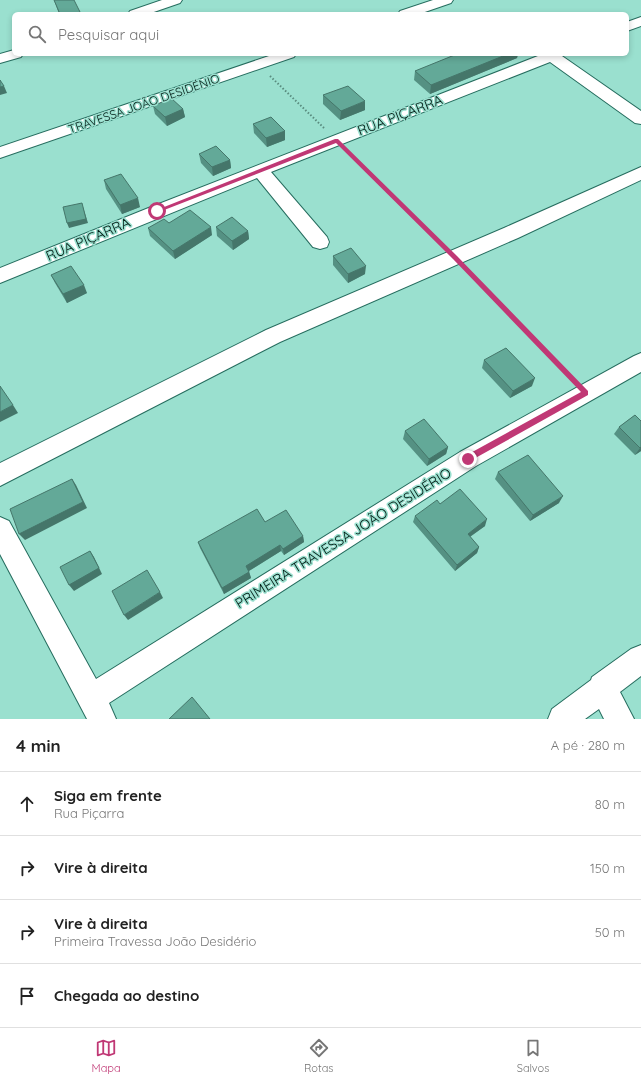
<!DOCTYPE html>
<html lang="pt">
<meta charset="utf-8">
<style>
:root{--surface:#fff;--page:#f2f2f2;--text:#222;--muted:#767676;--line:#e0e0e0;--accent:#c03875}
body{margin:0;font-family:Quicksand,sans-serif;background:var(--page);color:var(--text)}
.stop{position:absolute;width:12px;height:12px;margin:-9px;border:3px solid #c03875;border-radius:50%;background:#fff}
.stop.end{background:#c03875;border-color:#fff;box-shadow:0 1px 4px #0008}
.list{margin:0;padding:0;list-style:none}
h2{display:flex;justify-content:space-between;align-items:center;height:52px;margin:0;padding:0 16px;font-size:17px}
h2 small{font-size:13px;font-weight:400;color:var(--muted)}
.list li{display:grid;grid-template-columns:26px 1fr auto;gap:12px;align-items:center;box-sizing:border-box;height:64px;padding:0 16px;border-top:1px solid var(--line)}
.list b{display:block;font-size:15px;white-space:nowrap}
.list p{margin:0;font-size:13px;white-space:nowrap;color:var(--muted)}
.list em{font-size:13px;font-style:normal;color:var(--muted)}
.icon{flex:none;width:22px;height:22px;fill:none;stroke:currentColor;stroke-width:2;stroke-linecap:round;stroke-linejoin:round}
.map{position:relative;flex:none;width:641px;height:719px;overflow:hidden}
.search{position:absolute;background:var(--surface);box-shadow:0 2px 6px #0003;left:12px;right:12px;top:12px;height:44px;display:flex;align-items:center;gap:10px;box-sizing:border-box;padding:0 14px;border-radius:6px;color:var(--muted);font-size:15px}
.sheet{height:308px;background:var(--surface)}
nav{display:flex;justify-content:space-around;align-items:center;box-sizing:border-box;height:56px;border-top:1px solid var(--line);background:var(--surface);font-size:11px;color:var(--muted)}
nav a{display:grid;justify-items:center;gap:2px}
nav .on{color:var(--accent)}
.map>svg:first-child{display:block}
.lines{fill:none;stroke-linecap:round;stroke-linejoin:round}
.street-casing{stroke:#266d5f;stroke-width:2}
.path-far1{stroke:#598c7f;stroke-width:2;stroke-dasharray:1.5 2;stroke-linecap:butt}
.path{stroke:#598c7f;stroke-width:2.5;stroke-dasharray:2 3;stroke-linecap:butt}
.street{fill:#fff;fill-rule:evenodd}
.wall{fill:#559183}
.shaded-wall{fill:#45766a}
.building{fill:#63a998;stroke:#45766a}
.route{fill:#c03875}
.labels{text-anchor:middle;stroke-width:3;stroke-linejoin:round;paint-order:stroke}
.far-street-label{font-size:12px;fill:#001913;stroke:#9ae0cf}
.street-label{font-size:14px;fill:#001913;stroke:#9ae0cf}
</style>
<div class="map">
<svg width="641" height="719" viewBox="0 0 641 719">
<rect width="100%" height="100%" fill="#9ae0cf"/>
<g class="lines">
<defs>
<g id="street">
<path d="M 162,0 L 182,0 L 180,3 L 148,14 L 128,14 L 130,11 Z"/>
<path d="M 433,0 L 453,0 L 451,3 L 419,14 L 398,14 L 400,11 Z"/>
<path d="M 641,17 L 641,26 L 627,31 L 627,22 Z"/>
<path d="M 14,50 L 14,54 L 23,54 L 21,57 L 0,63 L 0,54 Z"/>
<path d="M 275,54 L 296,54 L 294,57 L 0,158 L 0,147 Z"/>
<path d="M 543,54 L 563,54 L 562,56 L 641,111 L 641,124 L 635,123 L 550,62 L 271,172 L 327,237 L 329,242 L 327,247 L 320,249 L 313,247 L 257,178 L 0,283 L 0,268 L 151,207 Z"/>
<path d="M 641,167 L 641,180 L 518,238 L 280,342 L 0,486 L 0,463 L 266,330 L 504,228 Z"/>
<path d="M 641,353 L 641,372 L 476,466 L 109,703 L 116,719 L 87,719 L 0,554 L 0,517 L 9,521 L 96,679 L 460,452 L 634,356 Z"/>
<path d="M 641,645 L 641,676 L 620,692 L 634,719 L 604,719 L 599,709 L 585,719 L 548,719 L 552,709 L 591,680 L 592,677 L 631,649 Z"/>
</g>
</defs>
<use href="#street" class="street-casing"/>
<g class="path-far1">
<path d="M 270,76 L 324,128"/>
<path d="M 347,151 L 381,185"/>
</g>
<g class="path">
<path d="M 380,184 L 442,245"/>
<path d="M 468,271 L 573,380"/>
</g>
<use href="#street" class="street"/>
</g>
<g class="wall">
<path d="M 54,0 L 81,14 L 59,14 Z"/>
<path d="M 462,54 L 518,54 L 517,58 L 430,94 L 414,80 L 415,71 Z"/>
<path d="M 323,95 L 365,110 L 340,120 L 323,104 Z"/>
<path d="M 153,106 L 183,109 L 185,117 L 167,126 L 155,114 Z"/>
<path d="M 253,124 L 285,131 L 285,140 L 267,147 L 254,133 Z"/>
<path d="M 199,154 L 230,160 L 231,168 L 213,176 L 201,163 Z"/>
<path d="M 104,180 L 140,207 L 122,214 L 106,189 Z"/>
<path d="M 169,223 L 212,235 L 175,259 L 150,236 L 148,228 Z"/>
<path d="M 216,227 L 248,231 L 249,239 L 233,250 L 217,236 Z"/>
<path d="M 333,256 L 365,274 L 348,283 L 333,265 Z"/>
<path d="M 51,275 L 87,293 L 67,303 L 55,283 Z"/>
<path d="M 484,360 L 532,386 L 510,398 L 482,368 Z"/>
<path d="M 635,415 L 641,451 L 635,455 L 614,434 L 619,427 Z"/>
<path d="M 405,431 L 448,447 L 446,454 L 427,466 L 403,439 Z"/>
<path d="M 498,472 L 559,503 L 530,521 L 495,479 Z"/>
<path d="M 415,516 L 485,526 L 470,537 L 479,547 L 477,553 L 455,571 L 413,522 Z"/>
<path d="M 265,522 L 303,536 L 304,542 L 284,555 L 281,551 L 249,571 L 251,578 L 224,594 L 200,548 L 198,542 Z"/>
</g>
<g class="shaded-wall">
<path d="M 508,54 L 518,54 L 517,58 L 430,94 L 431,85 Z"/>
<path d="M 4,86 L 7,93 L 0,95 L 0,87 Z"/>
<path d="M 365,101 L 365,110 L 340,120 L 341,111 Z"/>
<path d="M 183,109 L 185,117 L 167,126 L 165,117 Z"/>
<path d="M 285,131 L 285,140 L 267,147 L 266,138 Z"/>
<path d="M 230,160 L 231,168 L 213,176 L 212,167 Z"/>
<path d="M 138,198 L 140,207 L 122,214 L 120,205 Z"/>
<path d="M 83,207 L 88,223 L 69,228 L 67,223 Z"/>
<path d="M 211,227 L 212,235 L 175,259 L 173,251 Z"/>
<path d="M 248,231 L 249,239 L 233,250 L 232,241 Z"/>
<path d="M 366,266 L 365,274 L 348,283 L 348,274 Z"/>
<path d="M 84,285 L 87,293 L 67,303 L 63,294 Z"/>
<path d="M 535,378 L 532,386 L 510,398 L 513,391 Z"/>
<path d="M 13,405 L 18,413 L 0,422 L 0,412 Z"/>
<path d="M 448,447 L 446,454 L 427,466 L 429,459 Z"/>
<path d="M 641,447 L 641,451 L 635,455 L 640,448 Z"/>
<path d="M 72,479 L 76,485 L 87,508 L 25,540 L 19,534 Z"/>
<path d="M 563,496 L 559,503 L 530,521 L 533,515 Z"/>
<path d="M 487,519 L 485,526 L 465,540 L 468,534 Z"/>
<path d="M 303,536 L 304,542 L 284,555 L 283,549 Z"/>
<path d="M 280,545 L 281,551 L 247,572 L 246,566 Z"/>
<path d="M 479,547 L 477,553 L 455,571 L 457,565 Z"/>
<path d="M 90,551 L 94,557 L 102,574 L 74,591 L 69,585 Z"/>
<path d="M 249,572 L 251,578 L 224,594 L 222,588 Z"/>
<path d="M 160,592 L 163,598 L 128,620 L 124,615 Z"/>
</g>
<g class="building">
<path d="M 54,0 L 74,0 L 81,14 L 60,14 Z"/>
<path d="M 457,54 L 508,54 L 431,85 L 415,71 Z"/>
<path d="M 0,80 L 4,86 L 0,87 Z"/>
<path d="M 348,86 L 365,101 L 341,111 L 323,95 Z"/>
<path d="M 171,98 L 183,109 L 165,117 L 153,106 Z"/>
<path d="M 271,117 L 285,131 L 266,138 L 253,124 Z"/>
<path d="M 216,146 L 230,160 L 212,167 L 199,154 Z"/>
<path d="M 121,174 L 138,198 L 120,205 L 104,180 Z"/>
<path d="M 82,203 L 86,219 L 67,223 L 63,207 Z"/>
<path d="M 190,210 L 211,227 L 173,251 L 148,228 L 164,219 L 169,223 Z"/>
<path d="M 232,217 L 248,231 L 232,241 L 216,227 Z"/>
<path d="M 351,248 L 366,266 L 348,274 L 333,256 Z"/>
<path d="M 71,266 L 84,285 L 63,294 L 51,275 Z"/>
<path d="M 506,348 L 535,378 L 513,391 L 484,360 Z"/>
<path d="M 0,386 L 13,405 L 0,412 Z"/>
<path d="M 635,415 L 641,421 L 641,447 L 640,448 L 619,427 Z"/>
<path d="M 424,419 L 448,447 L 429,459 L 405,431 Z"/>
<path d="M 528,455 L 563,496 L 533,515 L 498,472 Z"/>
<path d="M 72,479 L 83,502 L 19,534 L 10,509 Z"/>
<path d="M 460,489 L 487,519 L 468,534 L 479,547 L 457,565 L 415,516 L 437,500 L 440,504 Z"/>
<path d="M 257,509 L 265,522 L 286,510 L 303,536 L 283,549 L 280,545 L 246,566 L 249,572 L 222,588 L 198,542 Z"/>
<path d="M 90,551 L 99,568 L 69,585 L 60,567 Z"/>
<path d="M 147,570 L 160,592 L 124,615 L 112,591 Z"/>
<path d="M 192,697 L 210,719 L 169,719 Z"/>
</g>
<path class="route" d="M 335,139 L 338,139 L 457,256 L 588,391 L 588,395 L 470,461 L 465,461 L 465,456 L 581,392 L 453,259 L 336,143 L 159,212 L 154,211 Z"/>
<g class="labels">
<g class="far-street-label">
<text transform="translate(144 104) rotate(-19)" y="4">TRAVESSA JOÃO DESIDÉNIO</text>
</g>
<g class="street-label">
<text transform="translate(400 115) rotate(-21)" y="5">RUA PIÇARRA</text>
<text transform="translate(88 239) rotate(-23)" y="5">RUA PIÇARRA</text>
<text transform="translate(343 538) rotate(-32)" y="5">PRIMEIRA TRAVESSA JOÃO DESIDÉRIO</text>
</g>
</g>
</svg>
<div class="stop" style="left:157px;top:211px"></div>
<div class="stop end" style="left:468px;top:459px"></div>
<div class="search"><svg class="icon" aria-label="search" viewBox="0 0 24 24"><circle cx="10" cy="10" r="6"/><path d="M15 15l6 6"/></svg>Pesquisar aqui</div>
</div>
<section class="sheet">
<h2>4 min<small>A pé · 280 m</small></h2>
<ul class="list">
<li><svg class="icon" aria-label="ahead" viewBox="0 0 24 24"><path d="M12 20V5M6 11l6-6 6 6"/></svg><div><b>Siga em frente</b><p>Rua Piçarra</p></div><em>80 m</em></li>
<li><svg class="icon" aria-label="right" viewBox="0 0 24 24"><path d="M7 20v-9h11M14 6l5 5-5 5"/></svg><div><b>Vire à direita</b></div><em>150 m</em></li>
<li><svg class="icon" aria-label="right" viewBox="0 0 24 24"><path d="M7 20v-9h11M14 6l5 5-5 5"/></svg><div><b>Vire à direita</b><p>Primeira Travessa João Desidério</p></div><em>50 m</em></li>
<li><svg class="icon" aria-label="arrive" viewBox="0 0 24 24"><path d="M6 21V4h12l-3 4 3 4H6"/></svg><div><b>Chegada ao destino</b></div></li>
</ul>
</section>
<nav>
<a class="on"><svg class="icon" aria-label="map" viewBox="0 0 24 24"><path d="M3 6l6-2 6 2 6-2v14l-6 2-6-2-6 2zM9 4v14M15 6v14"/></svg>Mapa</a>
<a><svg class="icon" aria-label="directions" viewBox="0 0 24 24"><path d="M12 3l9 9-9 9-9-9zM9 14v-3h6M13 9l2 2-2 2"/></svg>Rotas</a>
<a><svg class="icon" aria-label="saved" viewBox="0 0 24 24"><path d="M7 4h10v16l-5-4-5 4z"/></svg>Salvos</a>
</nav>
